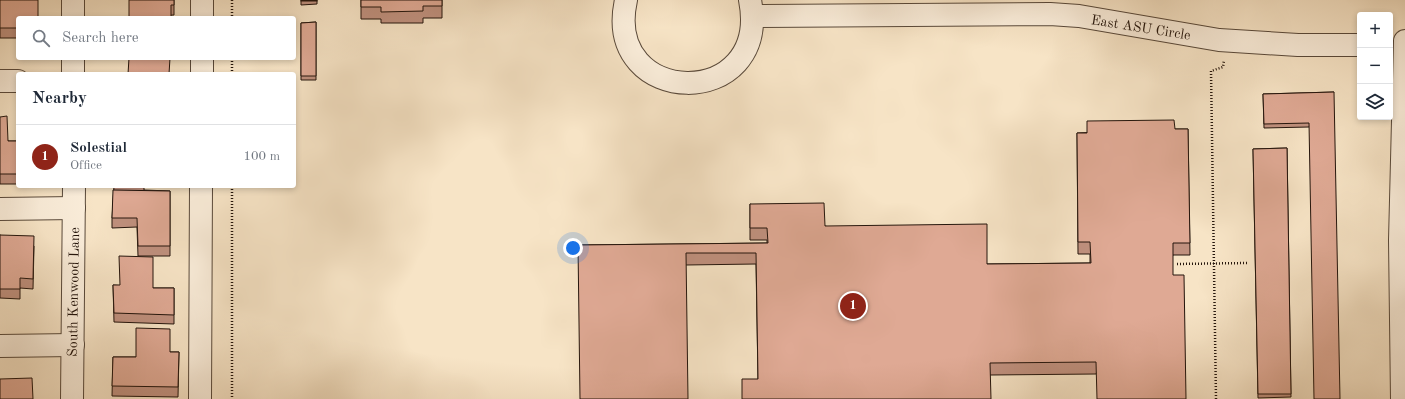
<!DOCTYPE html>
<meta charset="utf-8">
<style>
:root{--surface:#fff;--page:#f6f6f7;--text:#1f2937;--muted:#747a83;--line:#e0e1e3;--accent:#8f2418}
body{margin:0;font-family:"Old Standard TT",serif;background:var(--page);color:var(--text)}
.controls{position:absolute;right:12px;top:12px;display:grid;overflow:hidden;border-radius:4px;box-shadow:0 2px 6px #0003}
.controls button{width:36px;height:36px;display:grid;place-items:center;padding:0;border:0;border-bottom:1px solid var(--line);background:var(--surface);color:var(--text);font:20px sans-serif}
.you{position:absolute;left:573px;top:248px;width:14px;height:14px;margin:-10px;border:3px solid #fff;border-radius:50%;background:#1a73e8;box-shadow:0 0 0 6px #1a73e833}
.badge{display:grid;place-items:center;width:26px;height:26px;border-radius:50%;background:var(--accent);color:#fff;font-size:13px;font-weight:700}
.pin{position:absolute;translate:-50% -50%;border:2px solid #fff;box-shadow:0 1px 4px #0006}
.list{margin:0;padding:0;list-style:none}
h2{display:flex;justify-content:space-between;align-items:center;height:52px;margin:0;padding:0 16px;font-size:17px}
h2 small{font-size:13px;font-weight:400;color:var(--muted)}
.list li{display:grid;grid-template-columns:26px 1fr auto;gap:12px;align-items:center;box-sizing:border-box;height:64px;padding:0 16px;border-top:1px solid var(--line)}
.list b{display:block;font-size:15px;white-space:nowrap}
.list p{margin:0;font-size:13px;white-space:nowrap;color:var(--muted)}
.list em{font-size:13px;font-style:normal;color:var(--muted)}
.icon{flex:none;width:22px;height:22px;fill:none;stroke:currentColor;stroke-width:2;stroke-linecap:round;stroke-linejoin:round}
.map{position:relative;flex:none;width:1405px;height:399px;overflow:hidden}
.search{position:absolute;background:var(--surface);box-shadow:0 2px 6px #0003;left:16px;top:16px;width:280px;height:44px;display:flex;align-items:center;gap:10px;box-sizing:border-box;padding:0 14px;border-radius:4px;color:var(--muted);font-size:15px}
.panel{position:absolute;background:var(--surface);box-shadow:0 2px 6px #0003;left:16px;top:72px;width:280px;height:116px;border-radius:4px}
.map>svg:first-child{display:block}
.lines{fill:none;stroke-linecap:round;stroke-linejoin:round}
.minor-casing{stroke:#59493a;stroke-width:24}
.path{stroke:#24150c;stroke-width:2.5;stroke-dasharray:1 2;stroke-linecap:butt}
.minor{stroke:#faedda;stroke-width:22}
.wall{fill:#c0917f;stroke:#24150c}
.building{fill:#dfa994;stroke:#24150c}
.labels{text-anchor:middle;stroke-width:4;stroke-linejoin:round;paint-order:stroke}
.street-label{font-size:14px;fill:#24150c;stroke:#faedda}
</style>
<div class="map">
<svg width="1405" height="399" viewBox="0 0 1405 399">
<rect width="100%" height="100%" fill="#f7e4c6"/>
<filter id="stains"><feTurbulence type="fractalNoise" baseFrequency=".005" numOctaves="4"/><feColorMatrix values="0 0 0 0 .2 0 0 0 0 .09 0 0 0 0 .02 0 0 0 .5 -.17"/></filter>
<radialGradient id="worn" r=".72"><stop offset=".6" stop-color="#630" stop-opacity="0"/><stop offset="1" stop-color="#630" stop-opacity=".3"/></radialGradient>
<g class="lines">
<defs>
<g id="minor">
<path d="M 73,0 L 73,18"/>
<path d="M 626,0 C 602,109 772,112 750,0"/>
<path d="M 753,16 L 1050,14 L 1079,16 L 1219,40 L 1298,45 L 1360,45"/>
<path d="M 202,18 L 202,0"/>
<path d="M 73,58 L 73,74"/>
<path d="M 202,74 L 202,58"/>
<path d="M 0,81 L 18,81"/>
<path d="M 0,209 L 74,208"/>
<path d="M 0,346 L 73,345"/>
<path d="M 72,399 L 74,186"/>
<path d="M 200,399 L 201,186"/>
<path d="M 1402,399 L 1400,240 L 1405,41"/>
</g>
</defs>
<use href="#minor" class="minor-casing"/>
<g class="path">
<path d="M 232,0 L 232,18"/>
<path d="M 232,58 L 232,74"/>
<path d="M 232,186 L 232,399"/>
<path d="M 1177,264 L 1248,263"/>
<path d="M 1216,399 L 1211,71 L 1223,67 L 1224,60"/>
</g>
<use href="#minor" class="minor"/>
</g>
<g class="wall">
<path d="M 0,0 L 18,18 L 17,38 L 0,38 Z"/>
<path d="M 174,0 L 174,15 L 129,17 Z"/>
<path d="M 301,0 L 317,0 L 317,4 L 301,5 Z"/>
<path d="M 361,0 L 442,0 L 442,18 L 423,18 L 423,23 L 381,23 L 381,19 L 361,19 Z"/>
<path d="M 316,22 L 316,80 L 301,80 L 301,23 Z"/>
<path d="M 1334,92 L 1309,127 L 1264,128 L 1263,94 Z"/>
<path d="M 0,117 L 8,141 L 18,141 L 18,184 L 0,184 Z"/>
<path d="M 1175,129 L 1188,129 L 1190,255 L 1173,255 L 1096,374 L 991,375 L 758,379 L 756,264 L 686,265 L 578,245 L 767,243 L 767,240 L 750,240 L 750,204 L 825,226 L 987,264 L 1090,263 L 1090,254 L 1078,254 L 1077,133 Z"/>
<path d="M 1287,148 L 1291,397 L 1258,398 L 1253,149 Z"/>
<path d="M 114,186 L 144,186 L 144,190 L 170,191 L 170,256 L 138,256 L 137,227 L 112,228 L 112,218 Z"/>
<path d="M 0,235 L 34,246 L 33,289 L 20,288 L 20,299 L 0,298 Z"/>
<path d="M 113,285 L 153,288 L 174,288 L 174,324 L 114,322 Z"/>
<path d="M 170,352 L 179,352 L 178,397 L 112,396 L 113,357 L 136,357 Z"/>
</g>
<g class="building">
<path d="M 0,0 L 38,0 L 38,18 L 18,18 L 17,28 L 0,28 Z"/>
<path d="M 129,0 L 174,0 L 174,5 L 171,5 L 171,18 L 114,18 L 114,17 L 129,17 Z"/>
<rect x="301" y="0" width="16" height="1"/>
<path d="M 361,0 L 442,0 L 442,6 L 423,6 L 423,11 L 381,12 L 381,7 L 361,7 Z"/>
<path d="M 316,22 L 316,76 L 301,76 L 301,23 Z"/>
<path d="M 129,58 L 170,58 L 169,74 L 128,74 Z"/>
<path d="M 1334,92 L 1340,399 L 1314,399 L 1309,123 L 1264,124 L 1263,94 Z"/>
<path d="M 7,116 L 8,141 L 18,141 L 18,174 L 0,174 L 0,117 Z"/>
<path d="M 1174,120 L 1175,129 L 1188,129 L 1190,243 L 1173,243 L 1173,275 L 1184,275 L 1186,399 L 1097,399 L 1096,362 L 990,363 L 991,399 L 742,399 L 742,379 L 758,379 L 756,253 L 686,253 L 688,399 L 580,399 L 578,245 L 768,243 L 767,228 L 750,228 L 750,204 L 824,203 L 825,226 L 987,224 L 987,264 L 1091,263 L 1090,242 L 1078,242 L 1077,133 L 1087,133 L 1087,121 Z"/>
<path d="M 1287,148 L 1291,394 L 1258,394 L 1253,149 Z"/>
<path d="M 113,190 L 170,191 L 170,246 L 138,246 L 137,218 L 112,218 Z"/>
<path d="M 0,235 L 34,236 L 33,279 L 20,278 L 20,289 L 0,289 Z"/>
<path d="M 119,256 L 153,257 L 153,288 L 174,288 L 174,315 L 114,313 L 113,285 L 120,285 Z"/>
<path d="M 136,328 L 170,329 L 170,352 L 179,352 L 178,387 L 112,386 L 113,357 L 136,357 Z"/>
<path d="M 32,378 L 33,399 L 0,399 L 0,379 Z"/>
</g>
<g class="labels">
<g class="street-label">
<text transform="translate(1141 27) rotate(9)" y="5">East ASU Circle</text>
<text transform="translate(73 292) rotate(-89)" y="5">South Kenwood Lane</text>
</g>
</g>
<rect width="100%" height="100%" filter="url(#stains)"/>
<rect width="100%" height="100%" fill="url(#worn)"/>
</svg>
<div class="controls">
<button>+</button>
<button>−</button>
<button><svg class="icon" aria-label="layers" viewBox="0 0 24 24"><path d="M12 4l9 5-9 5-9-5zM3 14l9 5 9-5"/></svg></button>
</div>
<div class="you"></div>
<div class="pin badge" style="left:853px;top:306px">1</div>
<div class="search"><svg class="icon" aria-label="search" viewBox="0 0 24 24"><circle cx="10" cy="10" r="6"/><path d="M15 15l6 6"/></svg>Search here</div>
<section class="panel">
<h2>Nearby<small></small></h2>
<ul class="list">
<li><span class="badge">1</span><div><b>Solestial</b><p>Office</p></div><em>100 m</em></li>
</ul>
</section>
</div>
